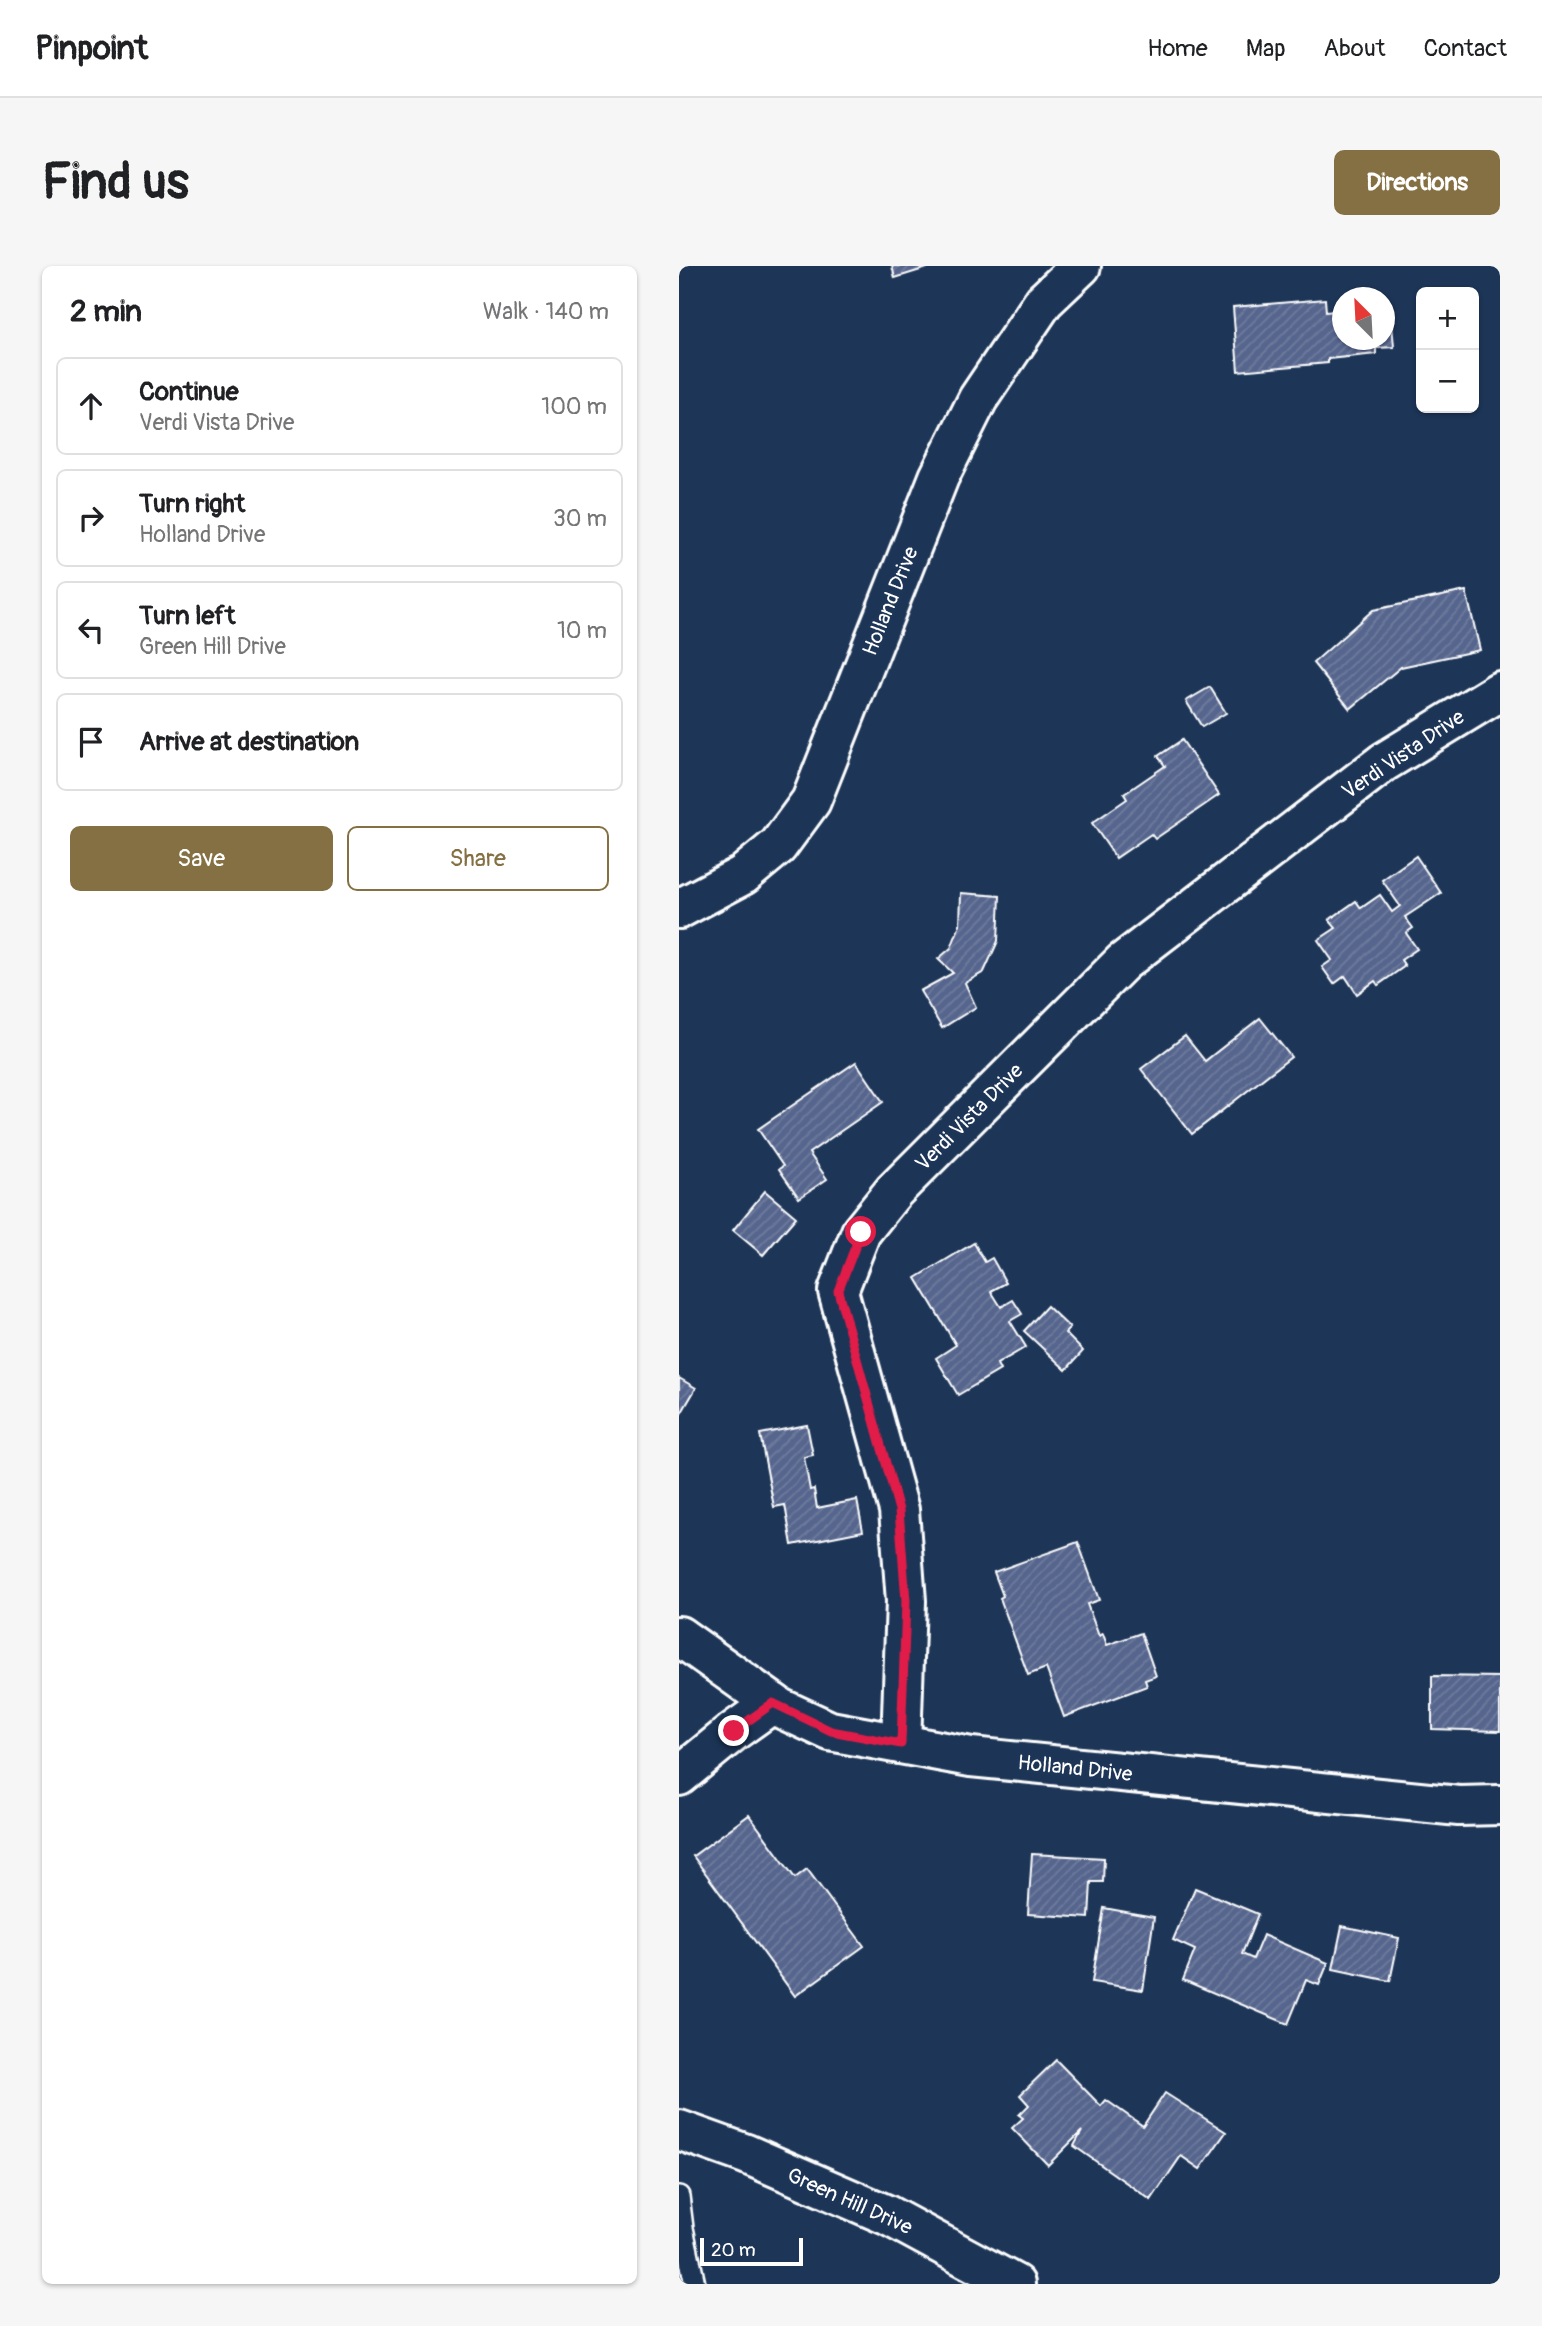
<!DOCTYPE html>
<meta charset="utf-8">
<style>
:root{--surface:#fff;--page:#f6f6f6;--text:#202124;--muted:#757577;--line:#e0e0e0;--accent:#847042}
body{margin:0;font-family:Pangolin,sans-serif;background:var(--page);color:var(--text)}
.controls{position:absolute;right:21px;top:21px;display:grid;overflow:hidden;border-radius:10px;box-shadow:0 2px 5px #0004}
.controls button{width:63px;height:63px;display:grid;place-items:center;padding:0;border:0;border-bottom:2px solid var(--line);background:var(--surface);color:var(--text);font:35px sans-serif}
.compass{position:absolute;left:653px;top:21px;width:63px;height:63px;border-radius:50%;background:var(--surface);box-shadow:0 2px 5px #0004;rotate:336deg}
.scale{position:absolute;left:21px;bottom:18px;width:103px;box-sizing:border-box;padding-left:7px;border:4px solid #fff;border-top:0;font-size:19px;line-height:24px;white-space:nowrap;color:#fff;-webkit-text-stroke:5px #1d3557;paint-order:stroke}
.stop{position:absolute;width:21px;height:21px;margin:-16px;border:5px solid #e11d48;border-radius:50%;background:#fff}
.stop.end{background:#e11d48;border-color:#fff;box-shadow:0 2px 7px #0008}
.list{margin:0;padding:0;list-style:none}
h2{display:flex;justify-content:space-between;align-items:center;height:91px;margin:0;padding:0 28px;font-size:30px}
h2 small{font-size:23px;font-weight:400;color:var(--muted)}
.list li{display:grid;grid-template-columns:46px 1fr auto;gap:21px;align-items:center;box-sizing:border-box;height:98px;margin:0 14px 14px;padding:0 14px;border:2px solid var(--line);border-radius:10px}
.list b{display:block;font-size:26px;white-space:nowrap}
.list p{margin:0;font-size:23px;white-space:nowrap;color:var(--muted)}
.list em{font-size:23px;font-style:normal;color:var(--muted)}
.actions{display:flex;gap:14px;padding:21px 28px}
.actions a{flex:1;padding:16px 0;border:2px solid var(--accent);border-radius:10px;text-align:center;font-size:24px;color:var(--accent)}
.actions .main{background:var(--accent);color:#fff}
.icon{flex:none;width:38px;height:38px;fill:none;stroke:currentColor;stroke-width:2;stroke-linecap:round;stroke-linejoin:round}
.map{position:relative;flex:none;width:821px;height:2018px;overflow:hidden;border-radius:10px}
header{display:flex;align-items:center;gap:42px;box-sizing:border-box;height:98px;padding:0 35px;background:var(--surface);border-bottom:2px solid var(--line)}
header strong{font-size:33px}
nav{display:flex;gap:38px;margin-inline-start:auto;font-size:24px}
.intro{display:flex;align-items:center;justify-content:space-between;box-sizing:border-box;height:168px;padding:0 42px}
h1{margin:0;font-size:49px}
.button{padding:18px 32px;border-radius:10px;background:var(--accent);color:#fff;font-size:24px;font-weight:700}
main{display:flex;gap:42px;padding:0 42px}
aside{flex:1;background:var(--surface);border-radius:10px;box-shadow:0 2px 5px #0004}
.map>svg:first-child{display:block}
.building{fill:url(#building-hatch);stroke:#fff;stroke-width:2}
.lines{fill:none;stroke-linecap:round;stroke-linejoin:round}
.lane-casing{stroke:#fff;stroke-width:24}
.street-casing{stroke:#fff;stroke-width:44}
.lane{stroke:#1d3557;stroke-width:19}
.street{stroke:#1d3557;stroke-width:38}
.route{stroke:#e11d48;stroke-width:9}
.labels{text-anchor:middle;stroke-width:7;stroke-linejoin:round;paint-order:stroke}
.street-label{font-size:21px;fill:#fff;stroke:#1d3557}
</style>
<header>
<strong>Pinpoint</strong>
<nav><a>Home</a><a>Map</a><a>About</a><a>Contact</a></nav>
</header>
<div class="intro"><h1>Find us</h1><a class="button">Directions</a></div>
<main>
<aside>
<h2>2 min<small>Walk · 140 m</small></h2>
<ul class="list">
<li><svg class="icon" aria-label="ahead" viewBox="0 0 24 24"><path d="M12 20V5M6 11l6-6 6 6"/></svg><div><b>Continue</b><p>Verdi Vista Drive</p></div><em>100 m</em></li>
<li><svg class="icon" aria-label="right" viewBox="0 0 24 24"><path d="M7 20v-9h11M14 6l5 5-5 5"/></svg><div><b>Turn right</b><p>Holland Drive</p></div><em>30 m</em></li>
<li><svg class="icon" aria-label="left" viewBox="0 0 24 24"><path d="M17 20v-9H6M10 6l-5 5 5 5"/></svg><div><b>Turn left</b><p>Green Hill Drive</p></div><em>10 m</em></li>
<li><svg class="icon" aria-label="arrive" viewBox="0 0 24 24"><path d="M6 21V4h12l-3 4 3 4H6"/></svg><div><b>Arrive at destination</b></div></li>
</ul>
<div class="actions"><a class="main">Save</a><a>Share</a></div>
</aside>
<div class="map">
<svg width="821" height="2018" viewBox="0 0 821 2018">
<defs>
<pattern id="building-hatch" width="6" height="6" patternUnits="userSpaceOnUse" patternTransform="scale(1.75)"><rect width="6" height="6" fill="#56658d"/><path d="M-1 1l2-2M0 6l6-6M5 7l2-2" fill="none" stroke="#6f7c9e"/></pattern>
</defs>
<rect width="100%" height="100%" fill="#1d3557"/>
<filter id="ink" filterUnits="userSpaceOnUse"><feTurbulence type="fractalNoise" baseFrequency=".0143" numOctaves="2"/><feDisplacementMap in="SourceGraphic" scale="14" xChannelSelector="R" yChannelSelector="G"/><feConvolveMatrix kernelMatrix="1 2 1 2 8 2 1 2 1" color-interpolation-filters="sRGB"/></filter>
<g filter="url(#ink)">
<g class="building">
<path d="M 213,0 L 248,0 L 248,2 L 216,12 Z"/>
<path d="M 646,33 L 647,46 L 664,44 L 664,74 L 706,74 L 706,47 L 712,47 L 715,81 L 697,82 L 697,88 L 649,93 L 649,97 L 559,105 L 554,41 Z"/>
<path d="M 787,325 L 801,384 L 722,401 L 671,443 L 634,397 L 694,344 Z"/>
<path d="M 531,421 L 547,447 L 523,461 L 507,435 Z"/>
<path d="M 503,474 L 540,529 L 476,573 L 472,568 L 437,592 L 413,557 L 448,533 L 445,528 L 486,500 L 479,490 Z"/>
<path d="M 737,590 L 762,627 L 726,651 L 734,662 L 727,667 L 738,683 L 722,694 L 726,700 L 699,719 L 696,715 L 678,728 L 666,710 L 655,718 L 643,701 L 653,694 L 639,674 L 657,662 L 650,654 L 677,635 L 682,642 L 701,629 L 713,646 L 721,640 L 703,614 Z"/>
<path d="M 282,627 L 321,630 L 319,675 L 305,706 L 286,717 L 297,741 L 263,762 L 241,725 L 274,707 L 259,693 L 272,682 L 281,659 Z"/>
<path d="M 581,752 L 612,791 L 513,868 L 462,803 L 506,770 L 526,795 Z"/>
<path d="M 177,796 L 204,836 L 130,887 L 148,913 L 120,932 L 100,903 L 104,900 L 79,863 Z"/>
<path d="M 86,925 L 117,951 L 84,989 L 54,964 Z"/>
<path d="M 295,977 L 306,996 L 313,992 L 327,1017 L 312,1025 L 322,1041 L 334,1034 L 343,1048 L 331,1055 L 347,1081 L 318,1098 L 321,1104 L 279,1129 L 257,1092 L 277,1079 L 237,1012 Z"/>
<path d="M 368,1040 L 391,1062 L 386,1067 L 404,1085 L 387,1104 L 345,1065 Z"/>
<path d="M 0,1112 L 17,1122 L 0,1151 Z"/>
<path d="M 128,1159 L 134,1189 L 125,1191 L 131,1224 L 135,1223 L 138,1242 L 178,1234 L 184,1265 L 113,1279 L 106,1239 L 95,1241 L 81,1168 Z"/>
<path d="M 399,1276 L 420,1334 L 408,1338 L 420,1370 L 424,1368 L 428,1379 L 462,1367 L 477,1410 L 466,1414 L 468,1420 L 385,1451 L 367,1402 L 349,1409 L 321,1332 L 324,1330 L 315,1306 Z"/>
<path d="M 753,1410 L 821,1411 L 821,1465 L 753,1463 Z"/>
<path d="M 70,1549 L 116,1612 L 128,1603 L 185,1680 L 116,1730 L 14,1590 Z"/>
<path d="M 353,1588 L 425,1592 L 424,1616 L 412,1616 L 410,1652 L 349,1648 Z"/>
<path d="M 516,1622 L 579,1648 L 563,1688 L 574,1693 L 584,1669 L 649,1697 L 640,1719 L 627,1714 L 609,1758 L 504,1714 L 516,1684 L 494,1674 Z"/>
<path d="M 425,1642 L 475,1651 L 464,1724 L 413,1716 Z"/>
<path d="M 663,1660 L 720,1672 L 711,1715 L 654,1703 Z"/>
<path d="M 377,1794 L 422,1840 L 427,1834 L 464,1860 L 486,1827 L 547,1866 L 521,1903 L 502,1890 L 472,1934 L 395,1880 L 403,1865 L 369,1899 L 333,1862 L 344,1852 L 340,1849 L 350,1839 L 341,1829 Z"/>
</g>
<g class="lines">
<defs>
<path id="lane" d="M 0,1930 L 4,1962 L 16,2018"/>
<g id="street">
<path d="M 0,643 L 64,609 L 99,580 L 132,535 L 260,211 L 299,133 L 365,35 L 402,0"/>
<path d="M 0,1370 L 101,1442 L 151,1465 L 292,1491 L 780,1540 L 821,1539"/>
<path d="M 222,1478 L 227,1335 L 220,1244 L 159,1025 L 182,966 L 215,925 L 444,696 L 705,496 L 821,425"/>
<path d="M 0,1510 L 55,1465 L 94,1437"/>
<path d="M 0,1864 L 67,1888 L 208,1949 L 336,2018"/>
</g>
</defs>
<use href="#lane" class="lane-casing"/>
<use href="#street" class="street-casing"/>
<use href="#lane" class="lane"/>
<use href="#street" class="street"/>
</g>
</g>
<g class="lines" filter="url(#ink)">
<path class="route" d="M 55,1465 L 94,1437 L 152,1465 L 222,1478 L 227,1335 L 220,1244 L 159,1025 L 182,966"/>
</g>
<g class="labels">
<g class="street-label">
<text transform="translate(211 335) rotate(-68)" y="7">Holland Drive</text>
<text transform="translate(724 488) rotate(-34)" y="7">Verdi Vista Drive</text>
<text transform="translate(290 851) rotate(-45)" y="7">Verdi Vista Drive</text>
<text transform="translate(396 1502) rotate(6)" y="7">Holland Drive</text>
<text transform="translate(171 1935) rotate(24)" y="7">Green Hill Drive</text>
</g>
</g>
</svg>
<div class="controls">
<button>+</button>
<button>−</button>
</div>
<svg class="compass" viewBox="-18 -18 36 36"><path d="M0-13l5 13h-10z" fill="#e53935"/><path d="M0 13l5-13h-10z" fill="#757577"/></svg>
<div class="scale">20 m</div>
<div class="stop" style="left:182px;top:966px"></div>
<div class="stop end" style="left:55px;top:1465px"></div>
</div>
</main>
